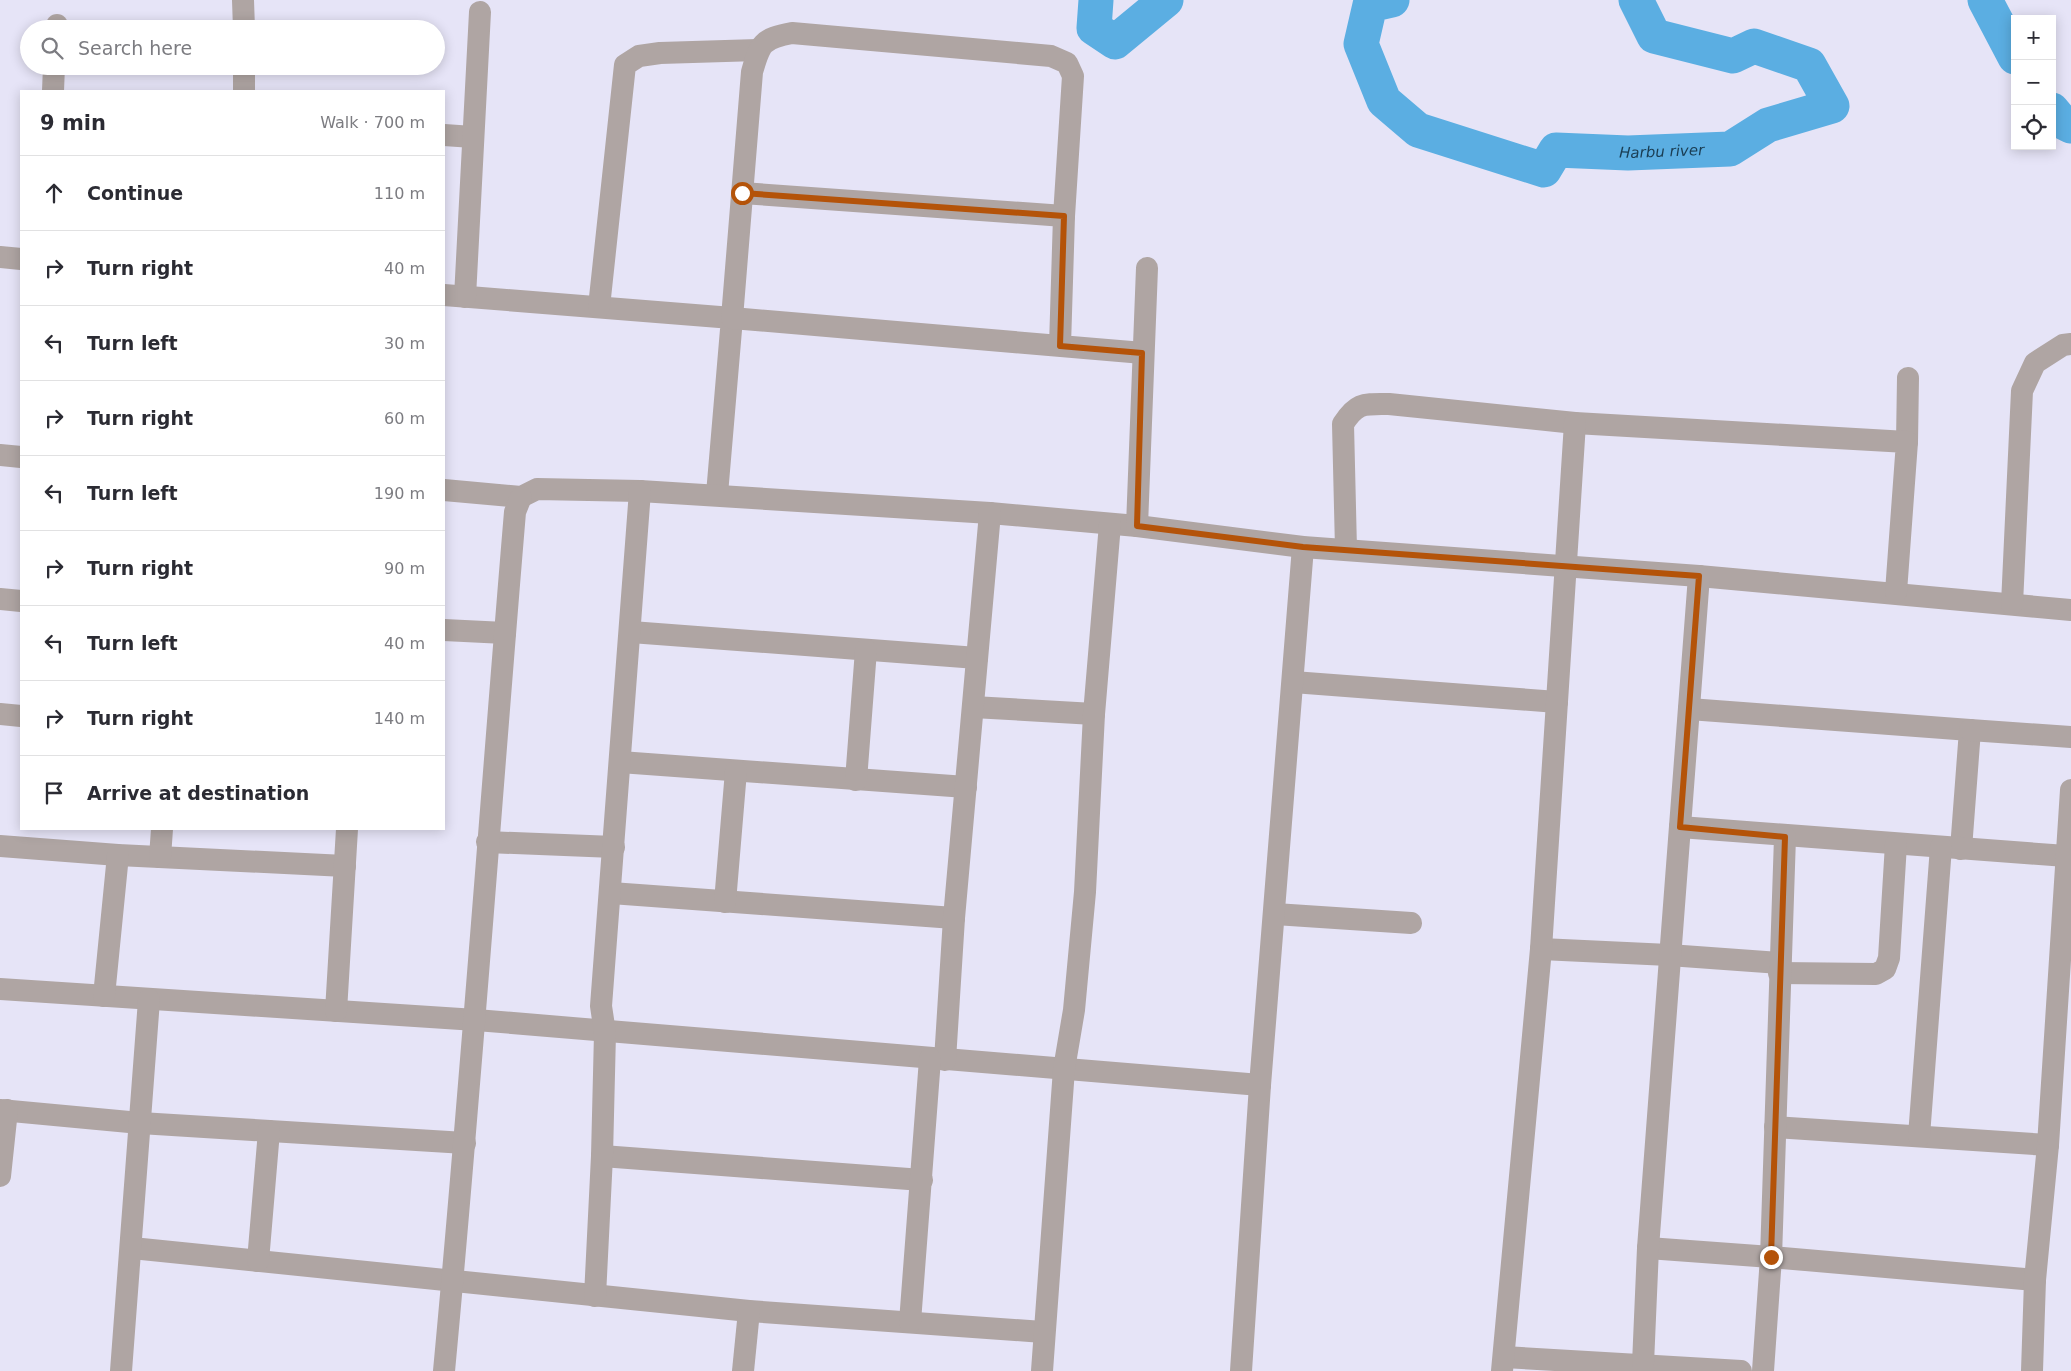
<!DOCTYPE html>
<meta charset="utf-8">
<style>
:root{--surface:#fff;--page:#f7f7f7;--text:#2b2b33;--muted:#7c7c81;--line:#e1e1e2}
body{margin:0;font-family:"DejaVu Sans",sans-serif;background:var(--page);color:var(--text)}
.controls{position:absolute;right:15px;top:15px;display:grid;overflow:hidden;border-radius:0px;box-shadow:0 2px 12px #0003}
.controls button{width:45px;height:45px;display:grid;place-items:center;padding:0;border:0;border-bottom:1px solid var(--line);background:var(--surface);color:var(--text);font:25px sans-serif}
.stop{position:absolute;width:15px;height:15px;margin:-11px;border:4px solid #b45309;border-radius:50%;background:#fff}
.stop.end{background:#b45309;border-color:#fff;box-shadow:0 1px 5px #0008}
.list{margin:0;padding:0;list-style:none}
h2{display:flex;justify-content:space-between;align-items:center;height:65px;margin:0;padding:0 20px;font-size:21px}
h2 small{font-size:16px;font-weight:400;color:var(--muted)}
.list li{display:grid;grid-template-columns:32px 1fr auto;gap:15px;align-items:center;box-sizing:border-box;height:75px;padding:0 20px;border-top:1px solid var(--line)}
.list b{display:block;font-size:19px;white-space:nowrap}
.list em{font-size:16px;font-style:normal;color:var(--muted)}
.icon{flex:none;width:28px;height:28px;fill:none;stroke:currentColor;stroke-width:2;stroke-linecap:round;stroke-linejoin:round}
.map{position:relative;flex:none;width:2071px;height:1371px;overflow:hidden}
.search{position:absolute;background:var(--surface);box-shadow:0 2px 12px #0003;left:20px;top:20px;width:425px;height:55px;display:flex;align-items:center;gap:12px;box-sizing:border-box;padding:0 18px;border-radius:28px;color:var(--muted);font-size:19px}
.panel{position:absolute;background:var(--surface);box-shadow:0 2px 12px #0003;left:20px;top:90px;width:425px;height:740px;border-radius:0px}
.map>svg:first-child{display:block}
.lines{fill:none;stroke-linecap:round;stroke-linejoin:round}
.river{stroke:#5baee2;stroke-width:35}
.minor{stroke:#afa5a3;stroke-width:22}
.route{stroke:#b45309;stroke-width:6}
.labels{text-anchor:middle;stroke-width:4.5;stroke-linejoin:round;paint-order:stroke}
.water-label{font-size:15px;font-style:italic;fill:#1a3d53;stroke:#e6e4f7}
</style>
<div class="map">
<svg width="2071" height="1371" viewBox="0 0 2071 1371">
<rect width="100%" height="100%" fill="#e6e4f7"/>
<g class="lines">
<g class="river">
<path d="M 1096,0 L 1094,28 L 1115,42 L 1166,0"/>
<path id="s1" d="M 1392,0 L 1370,5 L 1361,44 L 1384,101 L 1418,130 L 1544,170 L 1556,150 L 1628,153 L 1730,149 L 1768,125 L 1832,106 L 1809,65 L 1754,46 L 1733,56 L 1654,36 L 1636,0"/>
<path d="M 1985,0 L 2015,57"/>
<path d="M 2052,110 L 2061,121 L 2071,126"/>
</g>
<g class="minor">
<path d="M 243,0 L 244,29"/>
<path d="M 57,29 L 57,25"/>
<path d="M 244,66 L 244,91"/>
<path d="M 53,91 L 54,66"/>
<path d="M 444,135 L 473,137"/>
<path d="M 742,193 L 1064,216"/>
<path d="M 0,257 L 21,259"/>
<path d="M 444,295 L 732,318 L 717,494"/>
<path d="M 465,297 L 480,12"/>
<path d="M 599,307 L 625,65 L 639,56 L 660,53 L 758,50"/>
<path d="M 1060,346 L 1064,216 L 1073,76 L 1067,63 L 1051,56 L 792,33 C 761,39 760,44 752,72 L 732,318 L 1143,353"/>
<path d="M 1907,442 L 1908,378"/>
<path d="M 0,455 L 21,457"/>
<path d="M 444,490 L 521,497 L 537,489 L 640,491 L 990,513 L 1137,526 L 1303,547 L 1699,576 L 2071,610"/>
<path d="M 1137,526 L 1147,268"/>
<path d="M 1346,549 L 1343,424 C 1357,402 1364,404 1389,404 L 1575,423 L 1907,442 L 1896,592"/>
<path d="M 0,599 L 21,601"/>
<path d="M 2012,604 L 2022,391 L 2035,363 L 2063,345 L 2071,344"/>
<path d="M 444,630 L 505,633"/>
<path d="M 631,632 L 977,658"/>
<path d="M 1293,682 L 1557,702"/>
<path d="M 973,707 L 1094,714"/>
<path d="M 1689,709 L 1970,730 L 1961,849"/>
<path d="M 0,714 L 21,716"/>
<path d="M 1970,730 L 2071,737"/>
<path d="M 620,762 L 966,787"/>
<path d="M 856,780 L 866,650"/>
<path d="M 1680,827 L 2066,856"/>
<path d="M 487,842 L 614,847"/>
<path d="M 0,846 L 118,855 L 345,866"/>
<path d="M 160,857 L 162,829"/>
<path d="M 611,893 L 954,918"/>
<path d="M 725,902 L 736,771"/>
<path d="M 1275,914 L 1411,923"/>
<path d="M 1541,949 L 1669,955 L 1780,963"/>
<path d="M 1779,973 L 1876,974 L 1885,969 L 1889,958 L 1896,844"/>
<path d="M 0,989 L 476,1020 L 1260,1085"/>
<path d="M 104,996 L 118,855"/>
<path d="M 336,1011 L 347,829"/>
<path d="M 945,1060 L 954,918 L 990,513"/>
<path d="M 0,1110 L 140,1123 L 465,1143"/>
<path d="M 1775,1127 L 2048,1145"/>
<path d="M 1919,1136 L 1941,847"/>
<path d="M 602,1156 L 922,1180"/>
<path d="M 0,1176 L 7,1110"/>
<path d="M 132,1248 L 749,1311 L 1043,1332"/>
<path d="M 1648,1248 L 1771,1257 L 2035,1280"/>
<path d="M 258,1261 L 269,1131"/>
<path d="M 595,1296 L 602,1156 L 605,1033 L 601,1006 L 640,491"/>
<path d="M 910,1322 L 930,1059"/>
<path d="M 1504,1357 L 1741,1371"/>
<path d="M 1643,1364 L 1648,1248 L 1699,576"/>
<path d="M 121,1371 L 149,1000"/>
<path d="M 444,1371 C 471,1085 491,798 515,512 L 521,497"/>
<path d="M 743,1371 L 749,1311"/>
<path d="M 1042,1371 L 1064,1069 L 1074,1010 L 1085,892 L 1094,714 L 1110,524"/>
<path d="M 1241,1371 L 1260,1085 L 1303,547"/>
<path d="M 1502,1371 L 1541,949 L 1575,423"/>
<path d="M 1763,1371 L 1771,1257 L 1785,837"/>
<path d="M 2032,1371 L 2035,1280 L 2048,1145 L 2071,790"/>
</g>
</g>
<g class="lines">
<path class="route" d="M 742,193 L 1064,216 L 1060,346 L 1142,353 L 1137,526 L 1303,547 L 1699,576 L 1680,827 L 1785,837 L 1771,1257"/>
</g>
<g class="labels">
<g class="water-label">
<text dy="5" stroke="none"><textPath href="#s1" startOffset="430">Harbu river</textPath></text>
</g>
</g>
</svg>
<div class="controls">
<button>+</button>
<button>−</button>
<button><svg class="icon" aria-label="locate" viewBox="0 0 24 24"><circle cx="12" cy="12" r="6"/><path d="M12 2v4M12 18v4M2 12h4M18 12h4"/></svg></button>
</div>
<div class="stop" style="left:742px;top:193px"></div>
<div class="stop end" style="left:1771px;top:1257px"></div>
<div class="search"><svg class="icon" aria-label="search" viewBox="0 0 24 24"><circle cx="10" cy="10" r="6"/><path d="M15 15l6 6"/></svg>Search here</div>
<section class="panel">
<h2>9 min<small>Walk · 700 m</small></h2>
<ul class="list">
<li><svg class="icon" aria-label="ahead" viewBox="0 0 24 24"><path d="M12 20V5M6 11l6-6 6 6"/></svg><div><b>Continue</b></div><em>110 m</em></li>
<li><svg class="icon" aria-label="right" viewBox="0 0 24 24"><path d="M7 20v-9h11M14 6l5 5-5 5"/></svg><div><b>Turn right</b></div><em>40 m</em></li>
<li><svg class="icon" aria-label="left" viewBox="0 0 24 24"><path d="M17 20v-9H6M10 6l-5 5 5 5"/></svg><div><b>Turn left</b></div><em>30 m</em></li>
<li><svg class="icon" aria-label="right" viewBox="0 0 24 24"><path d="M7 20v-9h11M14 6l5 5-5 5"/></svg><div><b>Turn right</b></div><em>60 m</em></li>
<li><svg class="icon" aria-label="left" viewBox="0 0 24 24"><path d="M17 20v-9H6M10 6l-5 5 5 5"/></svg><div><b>Turn left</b></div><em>190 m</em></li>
<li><svg class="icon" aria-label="right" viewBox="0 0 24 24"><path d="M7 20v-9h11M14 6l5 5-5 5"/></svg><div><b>Turn right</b></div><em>90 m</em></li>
<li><svg class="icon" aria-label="left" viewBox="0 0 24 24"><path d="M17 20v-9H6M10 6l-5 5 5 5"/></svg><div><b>Turn left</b></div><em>40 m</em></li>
<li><svg class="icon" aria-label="right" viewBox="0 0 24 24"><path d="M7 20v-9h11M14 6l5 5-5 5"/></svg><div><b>Turn right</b></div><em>140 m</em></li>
<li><svg class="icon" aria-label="arrive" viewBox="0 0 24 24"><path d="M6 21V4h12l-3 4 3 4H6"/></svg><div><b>Arrive at destination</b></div></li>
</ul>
</section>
</div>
